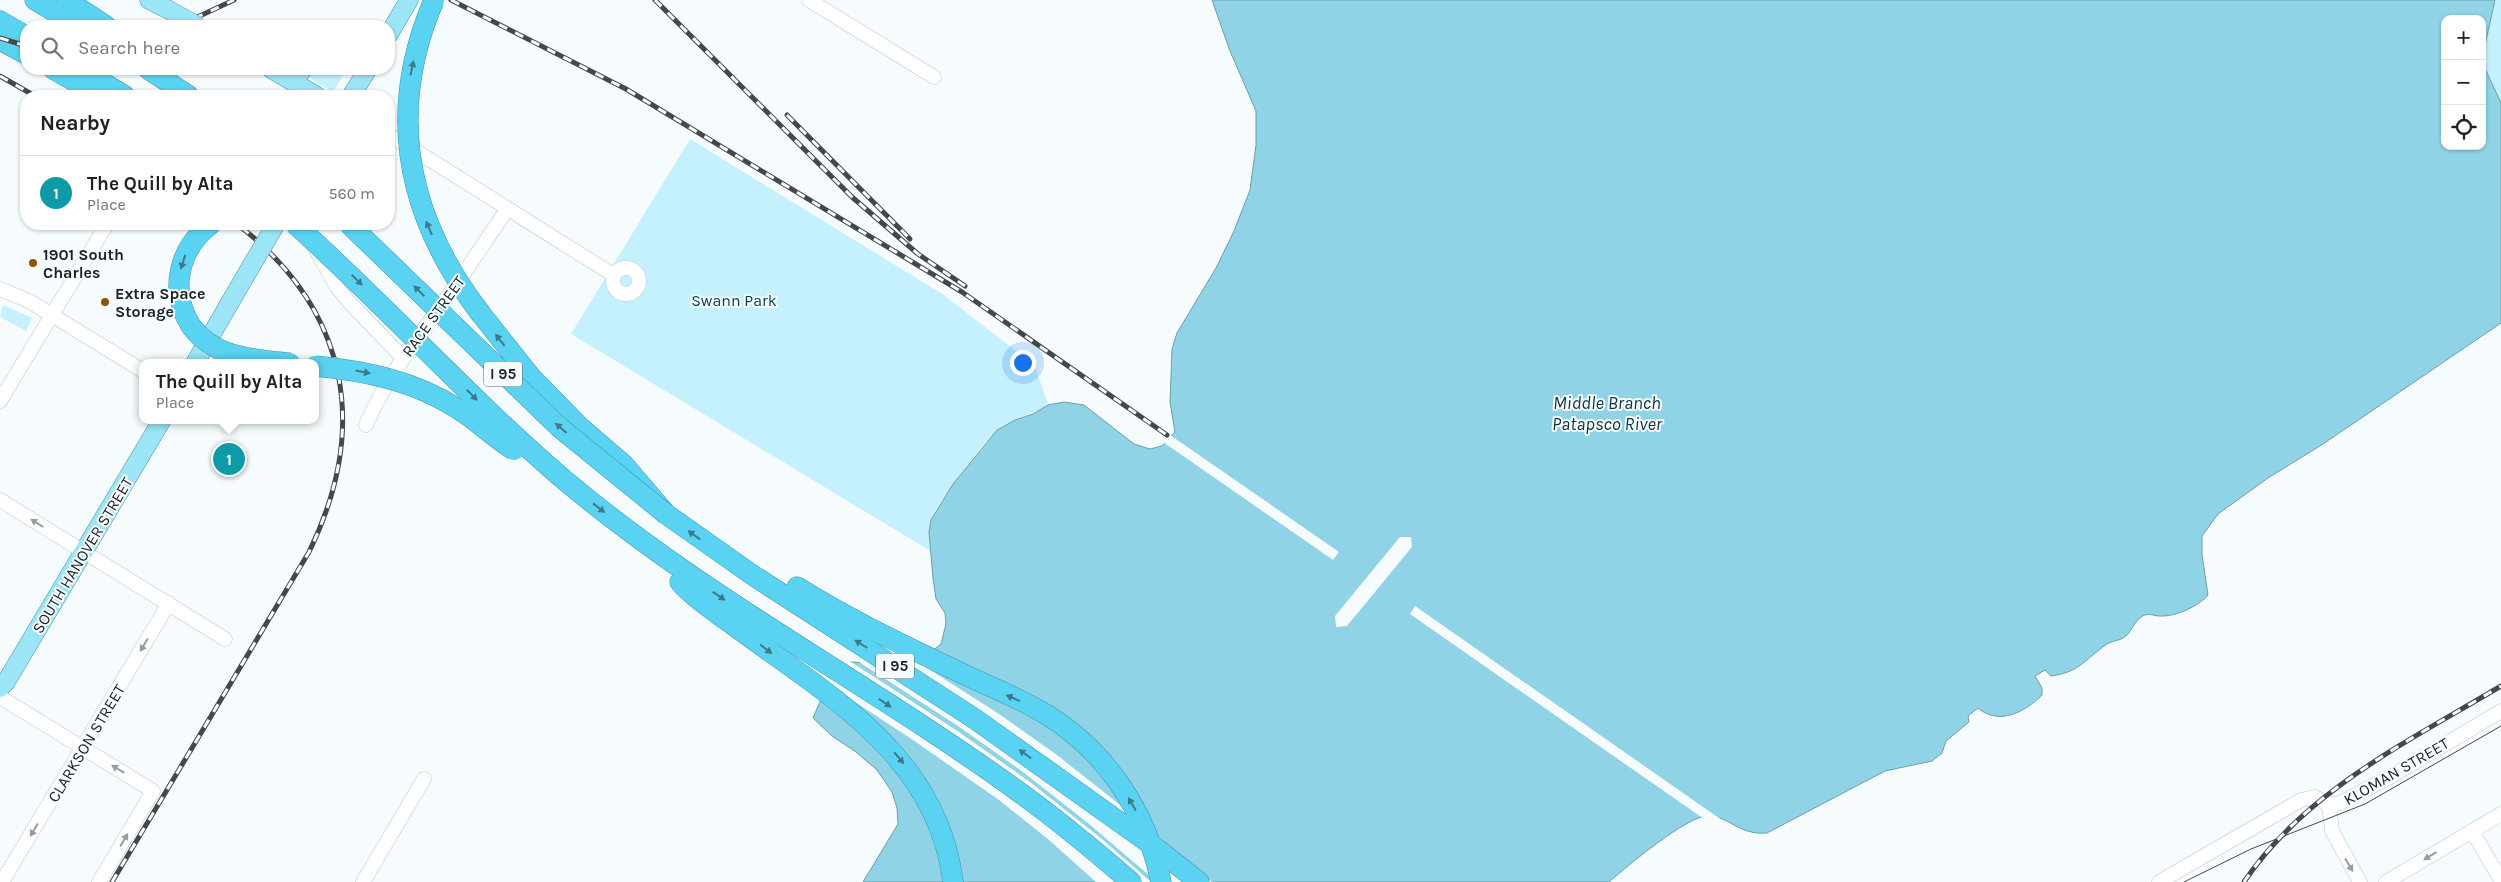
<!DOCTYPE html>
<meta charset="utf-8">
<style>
:root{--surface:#fff;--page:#f2f2f2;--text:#222;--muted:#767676;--line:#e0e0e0;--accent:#8c5609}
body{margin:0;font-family:Karla,sans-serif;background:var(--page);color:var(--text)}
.controls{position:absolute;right:15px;top:15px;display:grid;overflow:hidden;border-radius:10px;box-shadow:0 1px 4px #0004}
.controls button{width:45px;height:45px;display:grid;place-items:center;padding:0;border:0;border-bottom:1px solid var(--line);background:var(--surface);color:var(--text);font:25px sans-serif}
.you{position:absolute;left:1022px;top:362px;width:18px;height:18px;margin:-12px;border:4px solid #fff;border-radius:50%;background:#1a73e8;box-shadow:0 0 0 8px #1a73e833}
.badge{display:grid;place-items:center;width:32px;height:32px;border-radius:50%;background:var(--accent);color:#fff;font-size:16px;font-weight:700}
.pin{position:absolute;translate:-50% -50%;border:2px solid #fff;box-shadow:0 1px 5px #0006}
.popup{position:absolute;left:139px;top:359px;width:180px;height:65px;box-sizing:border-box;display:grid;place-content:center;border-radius:10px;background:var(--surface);filter:drop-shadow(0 1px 4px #0005);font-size:16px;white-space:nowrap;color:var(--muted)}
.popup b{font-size:19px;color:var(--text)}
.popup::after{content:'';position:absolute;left:50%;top:100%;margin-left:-10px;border:10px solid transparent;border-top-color:var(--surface)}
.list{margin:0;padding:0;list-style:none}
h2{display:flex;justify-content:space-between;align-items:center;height:65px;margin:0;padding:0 20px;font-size:21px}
h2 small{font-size:16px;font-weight:400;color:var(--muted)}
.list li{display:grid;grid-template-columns:32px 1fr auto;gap:15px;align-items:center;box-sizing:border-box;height:75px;padding:0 20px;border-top:1px solid var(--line)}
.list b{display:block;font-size:19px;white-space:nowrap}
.list p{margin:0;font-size:16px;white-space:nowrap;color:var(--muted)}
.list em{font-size:16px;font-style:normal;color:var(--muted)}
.icon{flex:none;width:28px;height:28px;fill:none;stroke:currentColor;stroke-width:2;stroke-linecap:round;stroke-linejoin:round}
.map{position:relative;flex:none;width:2501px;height:882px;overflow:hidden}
.search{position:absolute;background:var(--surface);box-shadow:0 1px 4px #0004;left:20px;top:20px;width:375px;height:55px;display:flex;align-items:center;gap:12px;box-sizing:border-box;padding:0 18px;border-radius:20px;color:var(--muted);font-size:19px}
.panel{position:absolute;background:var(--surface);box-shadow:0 1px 4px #0004;left:20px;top:90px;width:375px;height:140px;border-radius:20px}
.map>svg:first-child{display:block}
.green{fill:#c5f1ff}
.water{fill:#90d3e6;stroke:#6d9eac}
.pier{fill:#f6fcfe}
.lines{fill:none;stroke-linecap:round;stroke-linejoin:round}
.minor-casing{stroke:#b8c7cb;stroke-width:15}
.major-casing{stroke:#4495aa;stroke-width:19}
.highway-casing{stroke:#4495aa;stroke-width:21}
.minor{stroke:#fff;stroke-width:14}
.major{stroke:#9ce5f7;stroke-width:18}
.highway{stroke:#5ad3f2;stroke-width:20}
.tram{stroke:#43484a;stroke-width:1}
.rail-casing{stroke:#43484a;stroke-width:5}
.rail{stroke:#f6fcfe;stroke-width:3;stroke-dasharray:9;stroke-linecap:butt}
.major-bridge-casing{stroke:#4495aa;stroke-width:19;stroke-linecap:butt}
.highway-bridge-casing{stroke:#4495aa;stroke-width:21;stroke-linecap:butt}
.major-bridge{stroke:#9ce5f7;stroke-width:18}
.highway-bridge{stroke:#5ad3f2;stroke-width:20}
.oneway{fill:#3b7a8a}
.oneway2{fill:#999b9c}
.poi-dot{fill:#8c5609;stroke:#f6fcfe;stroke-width:2}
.labels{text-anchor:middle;stroke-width:4;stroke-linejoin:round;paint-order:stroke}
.shield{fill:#f6fcfe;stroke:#5d6365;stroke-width:1}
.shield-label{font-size:15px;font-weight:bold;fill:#1c2123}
.poi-label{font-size:16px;font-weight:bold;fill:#1c2123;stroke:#f6fcfe;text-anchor:start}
.park-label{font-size:16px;fill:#003f4d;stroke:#f6fcfe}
.street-label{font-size:16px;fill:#1c2123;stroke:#f6fcfe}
.water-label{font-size:18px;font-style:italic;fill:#10313a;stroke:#f6fcfe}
</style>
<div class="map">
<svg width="2501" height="882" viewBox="0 0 2501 882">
<rect width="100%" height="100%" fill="#f6fcfe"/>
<g class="green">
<path d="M 2495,0 L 2501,0 L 2501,103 L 2482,62 Z"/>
<path d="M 312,69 L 347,69 L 333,92 L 307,76 Z"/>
<path d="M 690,139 L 944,295 L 1035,366 L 1048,405 C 1032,415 1009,419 996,431 C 982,444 937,503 931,521 C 928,531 931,542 932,552 L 571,334 Z"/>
<path d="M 3,305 L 32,318 L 26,331 L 0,317 Z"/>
</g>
<path class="water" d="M 1212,0 L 2495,0 L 2482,59 L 2482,19 L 2445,19 L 2445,146 L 2482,146 L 2482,62 L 2501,103 L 2501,323 L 2323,444 L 2268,478 L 2218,514 L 2202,536 L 2202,555 L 2208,595 C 2199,606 2175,617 2160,616 C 2153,616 2148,612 2141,617 C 2135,621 2132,630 2127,635 C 2121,641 2114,640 2107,644 C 2084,660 2080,672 2051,676 L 2045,670 L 2035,676 L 2042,688 L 2042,695 C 2025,712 1999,726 1978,708 L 1968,716 L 1969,722 L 1946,741 L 1942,753 L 1932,761 L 1885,771 L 1767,833 C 1737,835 1732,817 1708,816 C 1688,815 1626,867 1609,882 L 863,882 L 898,824 L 897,808 L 892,792 L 877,770 L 856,752 L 832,736 L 813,718 L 829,681 L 850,662 L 915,665 L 941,644 L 946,624 L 945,613 L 936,599 L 933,578 L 929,532 L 931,520 L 953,484 L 997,430 L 1015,420 L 1033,414 L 1048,405 L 1064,402 L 1084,405 L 1134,444 L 1150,449 L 1162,446 L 1175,432 L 1170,402 L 1172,349 L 1177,333 L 1216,268 L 1234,231 L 1250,190 L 1256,145 L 1256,111 L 1230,51 Z"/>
<g class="pier">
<path d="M 1170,435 L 1339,552 L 1333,560 L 1163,442 Z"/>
<path d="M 1400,537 L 1411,537 L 1412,547 L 1347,626 L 1336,627 L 1335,616 Z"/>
<path d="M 1415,606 L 1739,832 L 1722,821 L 1704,819 L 1410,614 Z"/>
<path d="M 929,651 L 1025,695 L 1068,722 L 1095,744 L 1117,769 L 1137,798 L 1154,833 L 1212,882 L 1157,882 L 1089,824 L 1023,772 L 958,726 L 856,660 L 916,661 L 999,714 L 1057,755 L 1134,816 L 1105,772 L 1068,736 L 1027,709 L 919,659 Z"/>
<path d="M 848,660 L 956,730 L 1030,782 L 1102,839 L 1151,882 L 1096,882 L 1049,840 L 999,800 L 913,740 L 826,683 Z"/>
</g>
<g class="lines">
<defs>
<g id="minor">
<path d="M 809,0 L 934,77"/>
<path d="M 389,135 C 465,180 538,229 614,275"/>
<path d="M 316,250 L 337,287 L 348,301 L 403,358"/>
<circle cx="626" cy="281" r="13"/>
<path d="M 0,289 L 29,301 L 143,371"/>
<path d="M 0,401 L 107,224"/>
<path d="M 366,425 C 388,373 423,332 455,286 C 473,261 489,235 507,210"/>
<path d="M 0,500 L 225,639"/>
<path d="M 0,697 L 153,791 L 99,882"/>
<path d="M 2329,805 L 2332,831 L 2360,882"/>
<path d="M 2472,831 L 2501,880"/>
<path d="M 2,882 L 169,603"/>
<path d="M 363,882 L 424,779"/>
<path d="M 2159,882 L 2301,800 L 2315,797 L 2329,805 L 2340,803 L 2390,777 L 2501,711"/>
<path d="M 2386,882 L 2501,814"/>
</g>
<g id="major">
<path d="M 149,0 L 169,10"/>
<path d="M 389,34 L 409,0"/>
<path d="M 271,69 L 317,96"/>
<path d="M 294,82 L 303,69"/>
<path d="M 351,96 L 368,69"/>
<path d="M 195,363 L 243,280"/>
<path d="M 0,688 L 6,682 L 162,420"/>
</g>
<g id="highway">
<path d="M 35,0 L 79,26"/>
<path d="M 67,0 L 106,26"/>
<path d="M 0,21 L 26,36"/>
<path d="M 0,40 L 26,54"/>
<path d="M 53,69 L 100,96"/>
<path d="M 148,69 L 189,96"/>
<path d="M 89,74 L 125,96"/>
<path d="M 481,314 L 531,377 L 581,428 L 624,465 L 666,514 L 751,574 L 975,719 L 1156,848 L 1199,882"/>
<path d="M 191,326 C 169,291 178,249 211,224"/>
<path d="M 562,478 C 704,598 869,683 1019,792 C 1058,820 1095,851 1131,882"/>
<path d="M 680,582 C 696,600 717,613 736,627 C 829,696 938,756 953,882"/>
<path d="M 797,587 C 848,619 901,644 955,670 C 985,685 1018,697 1047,715 C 1107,752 1147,813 1161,882"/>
</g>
</defs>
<use href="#minor" class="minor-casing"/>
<use href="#major" class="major-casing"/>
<use href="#highway" class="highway-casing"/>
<use href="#minor" class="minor"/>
<use href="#major" class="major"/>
<use href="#highway" class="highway"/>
<path class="tram" d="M 2184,882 L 2251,849 L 2365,804 L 2501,726"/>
<defs>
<g id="rail">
<path d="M 451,0 L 626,89 L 962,292 L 1167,435"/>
<path d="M 655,0 L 852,197 L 918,254 L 965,286"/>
<path d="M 178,26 L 234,0"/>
<path d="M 0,38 L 26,46"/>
<path d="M 0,76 L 35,96"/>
<path d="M 787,115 L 910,239"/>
<path d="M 112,882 L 309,552 C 370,427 349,310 237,224"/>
<path d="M 2244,882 C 2305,791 2409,741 2501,686"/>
</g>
</defs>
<use href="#rail" class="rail-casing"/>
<use href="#rail" class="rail"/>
<defs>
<g id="major-bridge">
<path d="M 169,10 L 198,26"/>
<path d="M 243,280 L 276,224"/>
</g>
<g id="highway-bridge">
<path d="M 434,0 C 385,114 407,218 481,314"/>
<path d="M 295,224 C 386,306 469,398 562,478"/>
<path d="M 349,224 L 559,427 L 666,514"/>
<path d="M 191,326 C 216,359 253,359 290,363"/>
<path d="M 315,366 C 366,371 415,381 458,409 C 478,421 494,438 514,450"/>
</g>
</defs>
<use href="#major-bridge" class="major-bridge-casing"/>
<use href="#highway-bridge" class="highway-bridge-casing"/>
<use href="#major-bridge" class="major-bridge"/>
<use href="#highway-bridge" class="highway-bridge"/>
</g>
<defs><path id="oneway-solid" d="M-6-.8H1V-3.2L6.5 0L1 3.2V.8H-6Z" transform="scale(1.25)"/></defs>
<g class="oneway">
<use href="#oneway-solid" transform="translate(412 68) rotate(-78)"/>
<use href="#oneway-solid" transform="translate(429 228) rotate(-113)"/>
<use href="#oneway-solid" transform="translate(183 262) rotate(108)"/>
<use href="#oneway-solid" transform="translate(357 280) rotate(44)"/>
<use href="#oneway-solid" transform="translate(419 291) rotate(-135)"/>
<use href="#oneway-solid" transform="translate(500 340) rotate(-128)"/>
<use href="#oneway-solid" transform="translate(363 372) rotate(11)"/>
<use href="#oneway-solid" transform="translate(472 395) rotate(45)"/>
<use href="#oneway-solid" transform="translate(561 428) rotate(-139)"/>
<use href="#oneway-solid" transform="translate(599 508) rotate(38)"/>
<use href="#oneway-solid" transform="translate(694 535) rotate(-144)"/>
<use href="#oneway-solid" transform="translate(719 596) rotate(34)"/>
<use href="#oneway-solid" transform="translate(861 644) rotate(-148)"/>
<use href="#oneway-solid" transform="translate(766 649) rotate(37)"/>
<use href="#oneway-solid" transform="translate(1013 698) rotate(-156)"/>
<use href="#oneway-solid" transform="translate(885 703) rotate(33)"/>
<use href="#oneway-solid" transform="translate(1025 754) rotate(-144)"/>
<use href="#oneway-solid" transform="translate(899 758) rotate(50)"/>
<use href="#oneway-solid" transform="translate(1132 804) rotate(-120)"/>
</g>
<g class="oneway2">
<use href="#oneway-solid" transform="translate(37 523) rotate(-148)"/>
<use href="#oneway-solid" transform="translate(144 645) rotate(121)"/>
<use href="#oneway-solid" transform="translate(118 769) rotate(-149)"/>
<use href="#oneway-solid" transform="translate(34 830) rotate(121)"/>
<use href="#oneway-solid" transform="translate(124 840) rotate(-59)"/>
<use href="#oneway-solid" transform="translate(2430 856) rotate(149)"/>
<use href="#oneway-solid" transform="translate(2349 865) rotate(59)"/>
</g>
<g class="poi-dot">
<circle cx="33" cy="263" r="5"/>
<circle cx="105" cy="302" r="5"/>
</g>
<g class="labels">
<g class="shield">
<rect x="484" y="361.5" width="38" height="25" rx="4"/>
<rect x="876" y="653.5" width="38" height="25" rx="4"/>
</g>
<g class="shield-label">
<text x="503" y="379">I 95</text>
<text x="895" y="671">I 95</text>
</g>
<g class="poi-label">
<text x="43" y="260">1901 South<tspan x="43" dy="18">Charles</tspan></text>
<text x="115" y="299">Extra Space<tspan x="115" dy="18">Storage</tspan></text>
</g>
<g class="park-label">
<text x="734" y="306">Swann Park</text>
</g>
<g class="street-label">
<text transform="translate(433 316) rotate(-54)" y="6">RACE STREET</text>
<text transform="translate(82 555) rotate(-59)" y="6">SOUTH HANOVER STREET</text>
<text transform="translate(86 743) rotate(-59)" y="6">CLARKSON STREET</text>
<text transform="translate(2396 771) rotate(-30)" y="6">KLOMAN STREET</text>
</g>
<g class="water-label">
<text x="1607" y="409">Middle Branch<tspan x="1607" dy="21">Patapsco River</tspan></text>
</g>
</g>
</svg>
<div class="controls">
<button>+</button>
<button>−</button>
<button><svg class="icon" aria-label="locate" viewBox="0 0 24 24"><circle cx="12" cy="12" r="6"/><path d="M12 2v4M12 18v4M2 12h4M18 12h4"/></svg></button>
</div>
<div class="you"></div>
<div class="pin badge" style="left:229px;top:459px;background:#0f9aa8">1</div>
<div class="popup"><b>The Quill by Alta</b>Place</div>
<div class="search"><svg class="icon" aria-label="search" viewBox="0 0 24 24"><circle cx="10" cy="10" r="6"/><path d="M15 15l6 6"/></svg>Search here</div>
<section class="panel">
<h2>Nearby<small></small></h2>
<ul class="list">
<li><span class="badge" style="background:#0f9aa8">1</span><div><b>The Quill by Alta</b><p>Place</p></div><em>560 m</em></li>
</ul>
</section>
</div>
